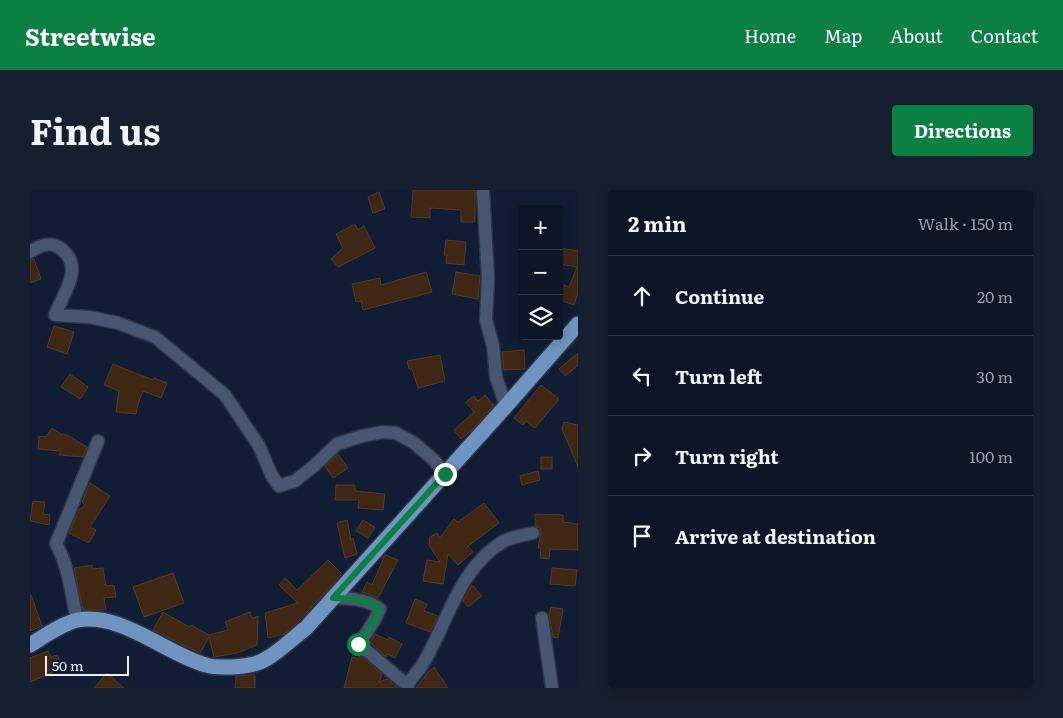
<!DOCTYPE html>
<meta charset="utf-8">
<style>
:root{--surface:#0d1627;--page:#161f2f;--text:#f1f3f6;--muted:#9a9fa7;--line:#2d3544;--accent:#0b8043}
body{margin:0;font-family:Literata,serif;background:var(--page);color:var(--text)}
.controls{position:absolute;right:15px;top:15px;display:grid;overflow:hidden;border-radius:5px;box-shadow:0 2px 12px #0003}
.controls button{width:45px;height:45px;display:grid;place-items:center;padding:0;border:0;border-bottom:1px solid var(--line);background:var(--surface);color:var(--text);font:25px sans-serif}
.scale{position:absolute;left:15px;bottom:12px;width:84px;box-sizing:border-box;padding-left:5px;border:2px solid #e8effc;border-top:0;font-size:14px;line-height:18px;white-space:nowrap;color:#e8effc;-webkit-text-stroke:4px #111d34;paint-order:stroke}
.stop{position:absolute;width:15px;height:15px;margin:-11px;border:4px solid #0b8043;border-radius:50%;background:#fff}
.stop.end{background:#0b8043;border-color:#fff;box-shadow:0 1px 5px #0008}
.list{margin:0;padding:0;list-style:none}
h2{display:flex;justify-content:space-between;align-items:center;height:65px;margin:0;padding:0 20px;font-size:21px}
h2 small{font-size:16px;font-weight:400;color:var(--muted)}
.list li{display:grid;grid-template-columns:32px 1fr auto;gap:15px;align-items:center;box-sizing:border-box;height:80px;padding:0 20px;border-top:1px solid var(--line)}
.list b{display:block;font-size:19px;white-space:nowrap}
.list em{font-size:16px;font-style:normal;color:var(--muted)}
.icon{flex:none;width:28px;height:28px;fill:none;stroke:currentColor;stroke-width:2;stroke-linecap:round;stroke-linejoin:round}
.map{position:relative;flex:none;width:548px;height:498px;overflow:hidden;border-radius:5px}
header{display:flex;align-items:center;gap:30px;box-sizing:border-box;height:70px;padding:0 25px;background:var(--accent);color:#fff}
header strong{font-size:24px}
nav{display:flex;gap:28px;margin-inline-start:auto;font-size:18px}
.intro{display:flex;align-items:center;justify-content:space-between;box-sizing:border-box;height:120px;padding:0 30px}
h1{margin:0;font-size:35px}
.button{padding:12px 22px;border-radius:5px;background:var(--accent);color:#fff;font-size:18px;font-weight:700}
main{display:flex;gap:30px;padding:0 30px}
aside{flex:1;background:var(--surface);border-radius:5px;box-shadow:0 2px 12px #0003}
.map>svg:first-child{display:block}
.building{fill:#3f2713;stroke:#553b27}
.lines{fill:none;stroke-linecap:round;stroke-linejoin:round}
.minor-casing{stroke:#2f3548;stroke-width:15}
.major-casing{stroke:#2f3548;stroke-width:18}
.minor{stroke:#475671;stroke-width:12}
.major{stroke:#7094c1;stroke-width:15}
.route{stroke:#0b8043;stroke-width:6}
</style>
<header>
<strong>Streetwise</strong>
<nav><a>Home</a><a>Map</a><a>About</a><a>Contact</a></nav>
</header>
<div class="intro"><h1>Find us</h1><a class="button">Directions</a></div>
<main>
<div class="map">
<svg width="548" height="498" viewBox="0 0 548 498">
<rect width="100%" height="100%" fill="#111d34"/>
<g class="building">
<path d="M 383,0 L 445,0 L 445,32 L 431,32 L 431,20 L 400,18 L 400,28 L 381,27 Z"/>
<path d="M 349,2 L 355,19 L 343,23 L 338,7 Z"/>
<path d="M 325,34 L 328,40 L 334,36 L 345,58 L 308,77 L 301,69 L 313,58 L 306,44 Z"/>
<path d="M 416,50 L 436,52 L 434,75 L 416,73 L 417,65 L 414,65 Z"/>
<path d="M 529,58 L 548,61 L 548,103 L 544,115 L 529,110 L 529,93 L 539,97 L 547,77 L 529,74 Z"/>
<path d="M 4,69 L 11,89 L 0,93 L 0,70 Z"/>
<path d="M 396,82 L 402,102 L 333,120 L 331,111 L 326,112 L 322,94 L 350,88 L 351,95 Z"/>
<path d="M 426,82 L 450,86 L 448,109 L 422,104 Z"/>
<path d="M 24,136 L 44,142 L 37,164 L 17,157 Z"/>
<path d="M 494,160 L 495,179 L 474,180 L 472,162 Z"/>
<path d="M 548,163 L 548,175 L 535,186 L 529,179 Z"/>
<path d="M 410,165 L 415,191 L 388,198 L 382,179 L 379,179 L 377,171 Z"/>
<path d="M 83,174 L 123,190 L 124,188 L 137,193 L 131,208 L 113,201 L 108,214 L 106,224 L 86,222 L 89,201 L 74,195 Z"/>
<path d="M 40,184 L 58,197 L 50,209 L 31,197 Z"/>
<path d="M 511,195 L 529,209 L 505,238 L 496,231 L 493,235 L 484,228 Z"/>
<path d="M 455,205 L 464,216 L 443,239 L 431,249 L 424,240 L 444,222 L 436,212 L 444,206 L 448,211 Z"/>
<path d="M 534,232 L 548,235 L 548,277 L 532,239 Z"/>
<path d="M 22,238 L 31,244 L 37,245 L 57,257 L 53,267 L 29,265 L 31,261 L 8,259 L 9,246 L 16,247 Z"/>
<path d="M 308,264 L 318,278 L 303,288 L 295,276 Z"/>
<rect x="511" y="267" width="11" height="12"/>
<path d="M 508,281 L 510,290 L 492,295 L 490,286 Z"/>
<path d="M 60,293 L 80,306 L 60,337 L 66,340 L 59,353 L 39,343 L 49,320 L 55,315 L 52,312 Z"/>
<path d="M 306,295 L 325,295 L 325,301 L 355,304 L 353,320 L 328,318 L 329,310 L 305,310 Z"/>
<path d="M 3,311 L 15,312 L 13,324 L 20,325 L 19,335 L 0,331 Z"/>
<path d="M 454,313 L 469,333 L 438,356 L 443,362 L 428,375 L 418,364 L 413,394 L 393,391 L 397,370 L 410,372 L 399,355 L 400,347 L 407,343 L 410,348 L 424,329 L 428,332 Z"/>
<path d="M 505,324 L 533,325 L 533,332 L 548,334 L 548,360 L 520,359 L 519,369 L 510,368 L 511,358 L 508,358 L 511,342 L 509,337 L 505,335 Z"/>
<path d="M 317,330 L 321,350 L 323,348 L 327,364 L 315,368 L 307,333 Z"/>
<path d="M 333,330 L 345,337 L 338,348 L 326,341 Z"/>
<path d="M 355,365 L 368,370 L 348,408 L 332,402 L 337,392 L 342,395 Z"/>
<path d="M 298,370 L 312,384 L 268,432 L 254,444 L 238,448 L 235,423 L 268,413 L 249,395 L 255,388 L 267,400 Z"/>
<path d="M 62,375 L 62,379 L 73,378 L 76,396 L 84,395 L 86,407 L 74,408 L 76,420 L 53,420 L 44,378 Z"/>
<path d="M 522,378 L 547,380 L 545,396 L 520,394 Z"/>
<path d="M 143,383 L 154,413 L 114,427 L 103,397 Z"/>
<path d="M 442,395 L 452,406 L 438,417 L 433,411 Z"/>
<path d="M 0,405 L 1,405 L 12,436 L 0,441 Z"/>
<path d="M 385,409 L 397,414 L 394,421 L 408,426 L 400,442 L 376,433 Z"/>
<path d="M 521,417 L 533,419 L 528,448 L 523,447 L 519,425 Z"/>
<path d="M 133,422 L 159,437 L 161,435 L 179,445 L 198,440 L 195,432 L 220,422 L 222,428 L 228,426 L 227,455 L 207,463 L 184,467 L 179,447 L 170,463 L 123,440 Z"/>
<path d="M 345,444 L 358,450 L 359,447 L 372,454 L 365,468 L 357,464 L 356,467 L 340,452 Z"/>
<path d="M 18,461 L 21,467 L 27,465 L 33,478 L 0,492 L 0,468 Z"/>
<path d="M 330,465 L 352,484 L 349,492 L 357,489 L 368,498 L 314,498 L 322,467 L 328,469 Z"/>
<path d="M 404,477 L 418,498 L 386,498 L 398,482 Z"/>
<path d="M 77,483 L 94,498 L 64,498 Z"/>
<path d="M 218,485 L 225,485 L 225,498 L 205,498 L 206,486 Z"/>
</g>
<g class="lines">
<defs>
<g id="minor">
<path d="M 453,0 L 458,88 L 456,130 L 463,156 L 466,187 L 476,216"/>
<path d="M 0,62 C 8,56 20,51 30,58 C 56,77 33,103 25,125 L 59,127 L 88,133 L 125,147 L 195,205 L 229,256 L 242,286 L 249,296 L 265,291 L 285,275 L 307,254 L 332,246 L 353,242 L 366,243 L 384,253 L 404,270 L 415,284"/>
<path d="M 303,408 C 319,409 336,408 350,419 L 344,431 L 329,454 L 377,495 L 378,498"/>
<path d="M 512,428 L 522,498"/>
<path d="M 47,430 C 42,408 38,373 26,354 L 68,251"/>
<path d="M 377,495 C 381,489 386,483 391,477 C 418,434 427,379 474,351 C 482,347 494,345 503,343"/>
</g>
<path id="major" d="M 0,455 C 13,447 33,433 48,430 C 90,422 137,464 176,475 C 185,478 195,477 203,477 C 215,476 226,475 236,469 C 250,461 263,448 276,438 L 476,216 L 548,134"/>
</defs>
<use href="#minor" class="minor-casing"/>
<use href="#major" class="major-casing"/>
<use href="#minor" class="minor"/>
<use href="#major" class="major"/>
</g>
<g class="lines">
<path class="route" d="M 328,454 L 344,431 L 350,418 C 336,408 319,409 303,408 L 415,284"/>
</g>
</svg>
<div class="controls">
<button>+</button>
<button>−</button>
<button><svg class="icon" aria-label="layers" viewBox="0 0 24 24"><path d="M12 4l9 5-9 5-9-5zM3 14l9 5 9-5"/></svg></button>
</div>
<div class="scale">50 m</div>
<div class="stop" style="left:328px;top:454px"></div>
<div class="stop end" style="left:415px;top:284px"></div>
</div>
<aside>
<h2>2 min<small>Walk · 150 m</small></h2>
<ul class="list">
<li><svg class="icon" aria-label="ahead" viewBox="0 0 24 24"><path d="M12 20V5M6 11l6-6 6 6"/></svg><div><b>Continue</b></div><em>20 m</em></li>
<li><svg class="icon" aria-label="left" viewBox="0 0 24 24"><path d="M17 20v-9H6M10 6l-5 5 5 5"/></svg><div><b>Turn left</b></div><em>30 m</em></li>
<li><svg class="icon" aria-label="right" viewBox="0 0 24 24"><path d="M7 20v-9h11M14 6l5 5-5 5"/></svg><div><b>Turn right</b></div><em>100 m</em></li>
<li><svg class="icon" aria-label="arrive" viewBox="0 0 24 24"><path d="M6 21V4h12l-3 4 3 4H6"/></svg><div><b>Arrive at destination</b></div></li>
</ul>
</aside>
</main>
